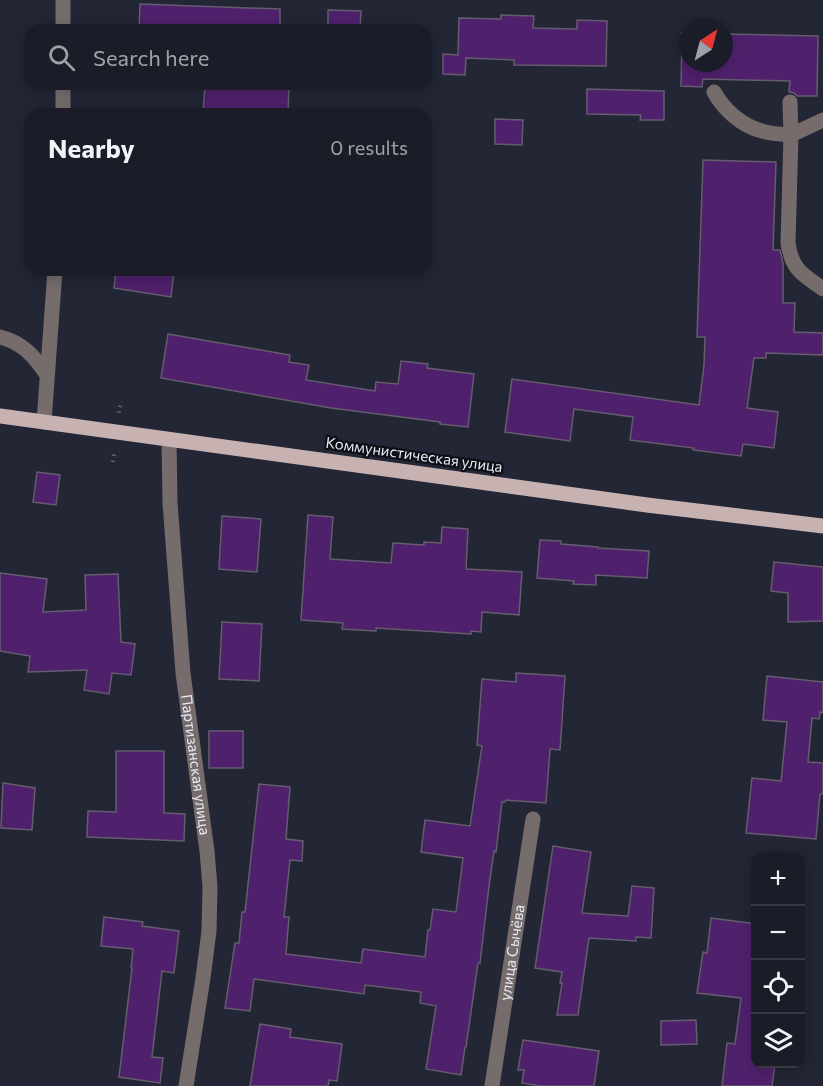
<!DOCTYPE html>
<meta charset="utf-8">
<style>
:root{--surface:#1a1c28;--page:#272934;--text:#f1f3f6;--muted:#9fa1a8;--line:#383a45}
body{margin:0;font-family:Commissioner,sans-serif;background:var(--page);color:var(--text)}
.controls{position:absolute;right:18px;bottom:18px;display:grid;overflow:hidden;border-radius:12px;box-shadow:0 3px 15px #0003}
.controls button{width:54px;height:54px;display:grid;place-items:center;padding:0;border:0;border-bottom:2px solid var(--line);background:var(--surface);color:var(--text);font:30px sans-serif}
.compass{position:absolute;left:679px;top:18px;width:54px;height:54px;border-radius:50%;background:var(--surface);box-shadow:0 3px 15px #0003;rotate:36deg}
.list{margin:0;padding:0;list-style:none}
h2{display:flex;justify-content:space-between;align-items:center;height:78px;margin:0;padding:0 24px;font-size:26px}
h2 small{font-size:20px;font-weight:400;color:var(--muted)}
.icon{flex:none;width:33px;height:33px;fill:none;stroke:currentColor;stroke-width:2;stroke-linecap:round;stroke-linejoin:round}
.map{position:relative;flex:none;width:823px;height:1086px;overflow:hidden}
.search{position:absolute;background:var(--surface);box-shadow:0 3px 15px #0003;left:24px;top:24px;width:408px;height:66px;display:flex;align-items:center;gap:15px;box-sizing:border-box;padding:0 21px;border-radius:18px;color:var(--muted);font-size:22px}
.panel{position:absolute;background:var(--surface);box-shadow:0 3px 15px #0003;left:24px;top:108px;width:408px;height:168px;border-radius:18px}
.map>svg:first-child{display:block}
.building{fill:#4f216c;stroke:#655c6d;stroke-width:1.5}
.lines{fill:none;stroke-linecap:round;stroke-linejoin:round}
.path{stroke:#606371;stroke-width:4;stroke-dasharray:1.5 4.5;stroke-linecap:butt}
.minor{stroke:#766c6c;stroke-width:15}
.major{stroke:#c7b2b1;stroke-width:15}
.labels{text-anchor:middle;stroke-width:4.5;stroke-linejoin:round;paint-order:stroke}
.street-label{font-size:15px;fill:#e9ebf6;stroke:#0e0f16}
</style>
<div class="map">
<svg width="823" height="1086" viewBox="0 0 823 1086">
<rect width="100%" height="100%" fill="#222635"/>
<g class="building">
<path d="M 140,4 L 280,9 L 280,30 L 139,30 Z"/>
<path d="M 328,10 L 361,11 L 360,30 L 328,30 Z"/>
<path d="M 501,15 L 534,16 L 533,28 L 577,29 L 577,20 L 607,21 L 606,66 L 514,65 L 514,60 L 466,58 L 465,75 L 443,74 L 443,54 L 458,55 L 459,18 L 501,19 Z"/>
<path d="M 682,33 L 688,34 L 688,63 L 724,63 L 724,34 L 818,36 L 817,96 L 797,96 L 794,93 L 789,92 L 790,81 L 703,79 L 702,87 L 681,86 Z"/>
<path d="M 205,84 L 289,84 L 288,114 L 203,114 Z"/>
<path d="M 587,89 L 664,91 L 664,120 L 640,120 L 641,115 L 587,114 Z"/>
<path d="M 495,119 L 523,120 L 522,145 L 495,144 Z"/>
<path d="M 703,160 L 776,162 L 773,250 L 780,250 L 783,263 L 783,303 L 795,303 L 794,332 L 823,333 L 823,355 L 766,353 L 766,358 L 754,358 L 747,408 L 778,412 L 774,448 L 743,444 L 741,456 L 693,450 L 694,448 L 630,440 L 633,417 L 574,409 L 570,441 L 505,432 L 512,379 L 699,405 L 704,365 L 705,337 L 697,337 Z"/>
<path d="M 116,270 L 174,270 L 171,297 L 114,288 Z"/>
<path d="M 168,334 L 290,355 L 289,362 L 309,365 L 306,380 L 375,391 L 376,382 L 398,384 L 401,361 L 428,364 L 427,368 L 474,374 L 468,427 L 440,424 L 440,422 L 331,408 L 161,378 Z"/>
<path d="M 37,472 L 60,475 L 56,505 L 33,502 Z"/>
<path d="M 308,515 L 333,517 L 330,559 L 391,563 L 393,543 L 424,545 L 424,542 L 441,543 L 442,527 L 468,529 L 466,569 L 522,572 L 519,615 L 482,612 L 481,632 L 471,631 L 471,634 L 376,628 L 376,631 L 342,629 L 343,623 L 301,620 Z"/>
<path d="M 222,516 L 261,519 L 257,572 L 219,569 Z"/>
<path d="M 540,540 L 561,541 L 561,544 L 598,547 L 598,548 L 649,551 L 647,578 L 596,575 L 596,585 L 573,584 L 574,581 L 537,578 Z"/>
<path d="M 774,562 L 823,567 L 823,621 L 788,622 L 788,593 L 771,591 Z"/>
<path d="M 0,573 L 47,579 L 43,612 L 86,610 L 85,575 L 118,574 L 121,642 L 135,644 L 131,675 L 112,673 L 109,694 L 84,690 L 87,670 L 28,672 L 30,656 L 0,651 Z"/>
<path d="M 222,622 L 262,624 L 259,681 L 219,679 Z"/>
<path d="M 516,673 L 565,676 L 560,750 L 550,749 L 546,803 L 506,800 L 505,802 L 502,802 L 496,852 L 494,851 L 489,886 L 480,963 L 478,963 L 466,1047 L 465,1047 L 461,1075 L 426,1069 L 436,1006 L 420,1003 L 421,992 L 365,985 L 364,994 L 254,979 L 250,1011 L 225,1008 L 235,943 L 239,943 L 242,912 L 245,912 L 259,784 L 290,787 L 286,839 L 303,841 L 302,861 L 290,860 L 284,917 L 289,917 L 286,954 L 361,963 L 363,949 L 425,957 L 428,930 L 430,930 L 433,909 L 456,912 L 463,858 L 421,852 L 425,820 L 470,826 L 482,746 L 477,745 L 482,679 L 516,682 Z"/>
<path d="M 767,676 L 823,682 L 823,713 L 820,712 L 819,719 L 812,718 L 808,762 L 823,763 L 823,794 L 820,794 L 816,839 L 746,833 L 752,778 L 781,781 L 787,722 L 763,720 Z"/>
<rect x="209" y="731" width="34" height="37"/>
<path d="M 116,751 L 164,751 L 164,813 L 185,814 L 184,841 L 87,837 L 88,811 L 116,812 Z"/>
<path d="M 3,783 L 35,788 L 32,830 L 1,828 Z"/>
<path d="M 553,846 L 591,852 L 582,913 L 628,916 L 632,886 L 654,888 L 651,938 L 636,937 L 636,941 L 589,938 L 578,1015 L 557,1015 L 562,983 L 560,983 L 562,972 L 535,968 Z"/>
<path d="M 104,917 L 143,922 L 142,926 L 179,931 L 174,973 L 162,971 L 152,1057 L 163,1058 L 160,1083 L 119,1077 L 132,968 L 131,968 L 133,949 L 101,946 Z"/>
<path d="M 711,918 L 756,924 L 756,1064 L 775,1064 L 772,1086 L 722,1086 L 727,1043 L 735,1044 L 741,998 L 697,993 L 703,952 L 707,953 Z"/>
<path d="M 696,1020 L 697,1044 L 661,1045 L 661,1021 Z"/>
<path d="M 260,1024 L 291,1029 L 290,1037 L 342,1044 L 337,1081 L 329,1080 L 328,1086 L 250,1086 Z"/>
<path d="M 523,1040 L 599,1051 L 594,1086 L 540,1086 L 522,1083 L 524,1070 L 518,1070 Z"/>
</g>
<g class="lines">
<g class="path">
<path d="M 119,413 L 121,401"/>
<path d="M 113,462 L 114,453"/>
</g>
<g class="minor">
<path d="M 63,30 L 63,0"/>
<path d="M 714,92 C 724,110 742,126 762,131 C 771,134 781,134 791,135 L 790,102"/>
<path d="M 63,114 L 63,84"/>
<path d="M 823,120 L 791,135 L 788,243 C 792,270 802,274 823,289"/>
<path d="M 0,337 C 22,342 35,357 47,375"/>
<path d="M 44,422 L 55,270"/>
<path id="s1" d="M 169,440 L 170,503 L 183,673 L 207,851 L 210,887 L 209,931 L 203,978 L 186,1086"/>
<path id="s2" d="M 492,1086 L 533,819"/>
</g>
<path class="major" d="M 0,416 L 647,505 L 823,526"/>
</g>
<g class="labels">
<g class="street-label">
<text transform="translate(414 455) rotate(8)" y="5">Коммунистическая улица</text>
<text dy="5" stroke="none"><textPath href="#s1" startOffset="326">Партизанская улица</textPath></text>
<text dy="5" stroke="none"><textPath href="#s2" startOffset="135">улица Сычёва</textPath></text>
</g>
</g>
</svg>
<div class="controls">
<button>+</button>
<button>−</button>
<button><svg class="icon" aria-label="locate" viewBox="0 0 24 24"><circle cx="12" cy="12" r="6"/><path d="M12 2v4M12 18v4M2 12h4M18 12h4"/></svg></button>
<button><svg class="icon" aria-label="layers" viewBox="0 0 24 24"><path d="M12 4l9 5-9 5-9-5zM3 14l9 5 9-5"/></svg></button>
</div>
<svg class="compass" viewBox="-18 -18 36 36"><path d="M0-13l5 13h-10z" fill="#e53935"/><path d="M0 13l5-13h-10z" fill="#9fa1a8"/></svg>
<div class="search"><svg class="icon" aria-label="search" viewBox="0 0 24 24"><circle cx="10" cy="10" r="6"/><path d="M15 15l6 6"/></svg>Search here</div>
<section class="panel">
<h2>Nearby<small>0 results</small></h2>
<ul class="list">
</ul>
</section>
</div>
